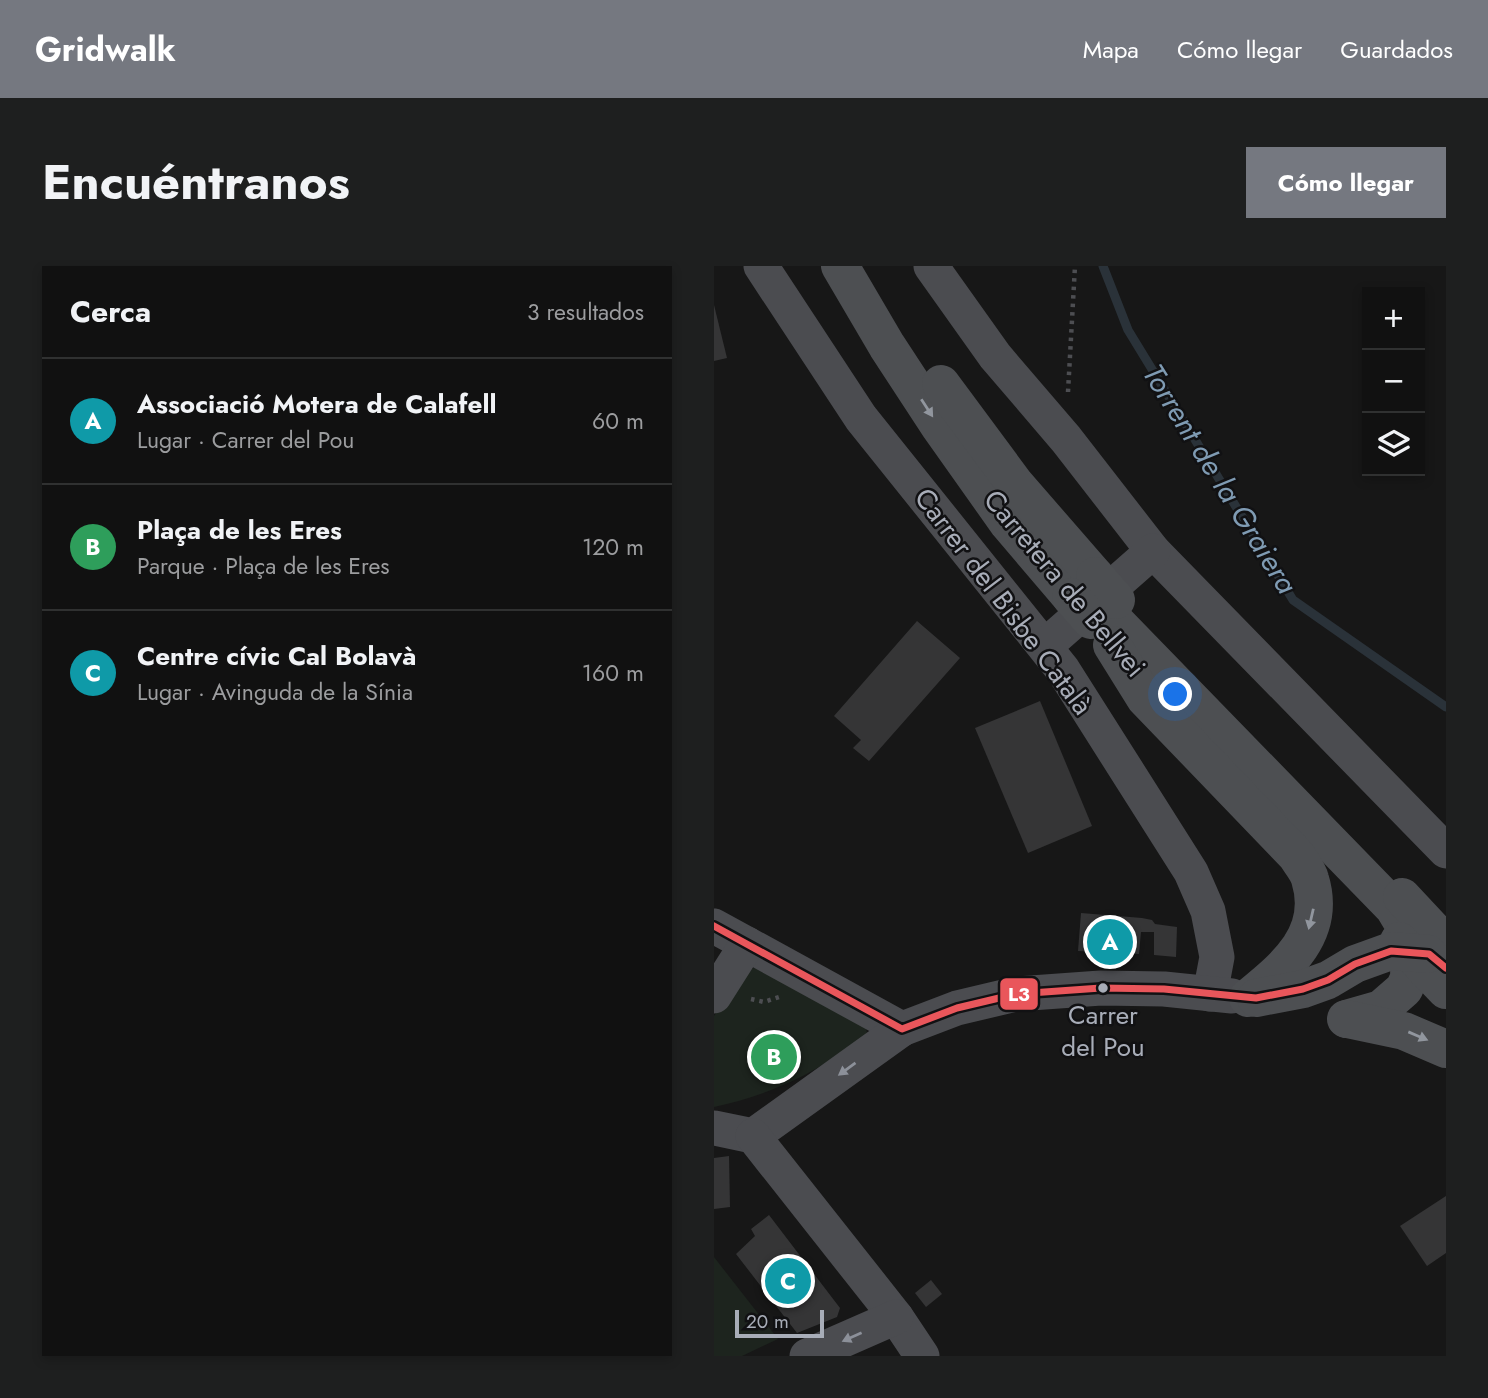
<!DOCTYPE html>
<html lang="es">
<meta charset="utf-8">
<style>
:root{--surface:#111;--page:#1e1f1f;--text:#f1f3f6;--muted:#9c9d9f;--line:#303131;--accent:#757880}
body{margin:0;font-family:Jost,sans-serif;background:var(--page);color:var(--text)}
.controls{position:absolute;right:21px;top:21px;display:grid;overflow:hidden;border-radius:0px;box-shadow:0 4px 10px #0003}
.controls button{width:63px;height:63px;display:grid;place-items:center;padding:0;border:0;border-bottom:2px solid var(--line);background:var(--surface);color:var(--text);font:35px sans-serif}
.scale{position:absolute;left:21px;bottom:18px;width:89px;box-sizing:border-box;padding-left:7px;border:4px solid #a8adb8;border-top:0;font-size:19px;line-height:24px;white-space:nowrap;color:#a8adb8;-webkit-text-stroke:5px #111113;paint-order:stroke}
.you{position:absolute;left:462px;top:429px;width:24px;height:24px;margin:-18px;border:5px solid #fff;border-radius:50%;background:#1a73e8;box-shadow:0 0 0 10px #1a73e833}
.badge{display:grid;place-items:center;width:46px;height:46px;border-radius:50%;background:var(--accent);color:#fff;font-size:23px;font-weight:700}
.pin{position:absolute;translate:-50% -50%;border:4px solid #fff;box-shadow:0 2px 7px #0006}
.list{margin:0;padding:0;list-style:none}
h2{display:flex;justify-content:space-between;align-items:center;height:91px;margin:0;padding:0 28px;font-size:30px}
h2 small{font-size:23px;font-weight:400;color:var(--muted)}
.list li{display:grid;grid-template-columns:46px 1fr auto;gap:21px;align-items:center;box-sizing:border-box;height:126px;padding:0 28px;border-top:2px solid var(--line)}
.list b{display:block;font-size:26px;white-space:nowrap}
.list p{margin:0;font-size:23px;white-space:nowrap;color:var(--muted)}
.list em{font-size:23px;font-style:normal;color:var(--muted)}
.icon{flex:none;width:38px;height:38px;fill:none;stroke:currentColor;stroke-width:2;stroke-linecap:round;stroke-linejoin:round}
.map{position:relative;flex:none;width:732px;height:1090px;overflow:hidden;border-radius:0px}
header{display:flex;align-items:center;gap:42px;box-sizing:border-box;height:98px;padding:0 35px;background:var(--accent);color:#fff}
header strong{font-size:33px}
nav{display:flex;gap:38px;margin-inline-start:auto;font-size:24px}
.intro{display:flex;align-items:center;justify-content:space-between;box-sizing:border-box;height:168px;padding:0 42px}
h1{margin:0;font-size:49px}
.button{padding:18px 32px;border-radius:0px;background:var(--accent);color:#fff;font-size:24px;font-weight:700}
main{display:flex;gap:42px;padding:0 42px}
aside{flex:1;background:var(--surface);border-radius:0px;box-shadow:0 4px 10px #0003}
.map>svg:first-child{display:block}
.green{fill:#1d241e}
.lines{fill:none;stroke-linecap:round;stroke-linejoin:round}
.stream{stroke:#2a3239;stroke-width:9}
.building{fill:#353536}
.path{stroke:#4d4e52;stroke-width:4.5;stroke-dasharray:3.5 5;stroke-linecap:butt}
.minor{stroke:#4b4c50;stroke-width:35}
.major{stroke:#4d4f52;stroke-width:38}
.major-bridge{stroke:#4d4f52;stroke-width:38}
.bus-1-casing{stroke:#111113;stroke-width:12}
.bus-1{stroke:#e9565b;stroke-width:7}
.oneway{fill:#91969e}
.oneway2{fill:#8c9099}
.bus-dot{fill:#a8adb8;stroke:#111113;stroke-width:2.5}
.labels{text-anchor:middle;stroke-width:5;stroke-linejoin:round;paint-order:stroke}
.bus-label{font-size:26px;fill:#a8adb8;stroke:#111113}
.street-label{font-size:28px;fill:#a8adb8;stroke:#111113}
.water-label{font-size:30px;font-style:italic;fill:#7f9bb3;stroke:#111113}
.line-badge{stroke:#111113;stroke-width:2.5}
.badge-label{font-size:19px;text-anchor:middle;font-weight:bold;fill:#fff}
</style>
<header>
<strong>Gridwalk</strong>
<nav><a>Mapa</a><a>Cómo llegar</a><a>Guardados</a></nav>
</header>
<div class="intro"><h1>Encuéntranos</h1><a class="button">Cómo llegar</a></div>
<main>
<aside>
<h2>Cerca<small>3 resultados</small></h2>
<ul class="list">
<li><span class="badge" style="background:#0f9aa8">A</span><div><b>Associació Motera de Calafell</b><p>Lugar · Carrer del Pou</p></div><em>60 m</em></li>
<li><span class="badge" style="background:#2e9e5b">B</span><div><b>Plaça de les Eres</b><p>Parque · Plaça de les Eres</p></div><em>120 m</em></li>
<li><span class="badge" style="background:#0f9aa8">C</span><div><b>Centre cívic Cal Bolavà</b><p>Lugar · Avinguda de la Sínia</p></div><em>160 m</em></li>
</ul>
</aside>
<div class="map">
<svg width="732" height="1090" viewBox="0 0 732 1090">
<rect width="100%" height="100%" fill="#171717"/>
<g class="green">
<path d="M 40,702 L 46,703 L 152,762 L 153,768 C 107,805 57,829 0,841 L 0,750 L 24,713 L 31,706 Z"/>
<path d="M 0,991 L 64,1073 L 28,1090 L 0,1090 Z"/>
</g>
<g class="lines">
<path class="stream" d="M 389,0 L 414,64 L 579,334 L 732,441"/>
</g>
<g class="building">
<path d="M 0,39 L 13,92 L 0,95 Z"/>
<path d="M 203,355 L 246,392 L 155,495 L 139,482 L 147,474 L 120,450 Z"/>
<path d="M 326,435 L 378,560 L 314,587 L 261,462 Z"/>
<path d="M 367,647 L 428,652 L 438,654 L 441,658 L 463,661 L 462,691 L 440,689 L 440,666 L 427,666 L 425,688 L 364,685 Z"/>
<path d="M 15,890 L 16,941 L 0,943 L 0,892 Z"/>
<path d="M 732,930 L 732,987 L 713,1000 L 686,960 Z"/>
<path d="M 55,949 L 126,1042 L 123,1051 L 83,1067 L 22,988 L 41,970 L 37,963 Z"/>
<path d="M 217,1014 L 228,1028 L 212,1041 L 201,1027 Z"/>
</g>
<g class="lines">
<g class="path">
<path d="M 354,126 L 361,0"/>
<path d="M 37,733 L 50,736 L 65,731"/>
</g>
<g class="minor">
<path d="M 47,0 L 147,152 L 349,404 L 477,606 L 494,645 L 503,691 L 496,728"/>
<path d="M 217,0 L 281,90 L 352,173 L 439,285 L 732,585"/>
<path d="M 331,380 L 439,285"/>
<path d="M 0,660 L 188,763"/>
<path d="M 0,730 L 33,678"/>
<path d="M 0,862 L 39,870"/>
<path d="M 39,870 L 188,763 L 243,742 L 302,728 L 387,722 L 450,723 L 518,730"/>
<path d="M 39,870 L 182,1051 L 208,1090"/>
<path d="M 93,1090 L 182,1051"/>
</g>
<g class="major">
<path d="M 126,0 L 173,80 L 226,161 L 294,257 L 357,331"/>
<path d="M 227,118 L 301,218 L 381,310"/>
<path d="M 390,344 L 680,642 L 696,669 L 695,712 L 690,723 L 667,743 L 632,753"/>
<path d="M 398,379 L 431,432 L 582,589 C 587,597 594,605 596,613 C 613,668 572,701 534,732"/>
<path d="M 688,631 L 732,678"/>
<path d="M 685,675 L 732,724"/>
<path d="M 542,732 L 589,723 L 614,714 L 641,698 L 677,685 L 714,688"/>
<path d="M 633,753 L 690,765 L 732,783"/>
</g>
<g class="major-bridge">
<path d="M 381,310 L 402,334"/>
<path d="M 357,331 L 377,354"/>
</g>
<defs>
<path id="bus-1" d="M 0,660 L 188,763 L 243,742 L 302,728 L 387,722 L 450,723 L 542,732 L 589,723 L 614,714 L 641,698 L 677,685 L 715,688 L 732,702"/>
</defs>
<use href="#bus-1" class="bus-1-casing"/>
<use href="#bus-1" class="bus-1"/>
</g>
<defs><path id="oneway-solid" d="M-6-.8H1V-3.2L6.5 0L1 3.2V.8H-6Z" transform="scale(1.75)"/></defs>
<g class="oneway">
<use href="#oneway-solid" transform="translate(213 142) rotate(57)"/>
<use href="#oneway-solid" transform="translate(597 653) rotate(103)"/>
<use href="#oneway-solid" transform="translate(704 770) rotate(23)"/>
</g>
<g class="oneway2">
<use href="#oneway-solid" transform="translate(133 803) rotate(144)"/>
<use href="#oneway-solid" transform="translate(138 1071) rotate(156)"/>
</g>
<circle class="bus-dot" cx="389" cy="722" r="6"/>
<g class="labels">
<g class="bus-label">
<text x="389" y="758">Carrer<tspan x="389" dy="32">del Pou</tspan></text>
</g>
<g class="street-label">
<text transform="translate(351 317) rotate(50)" y="10">Carretera de Bellvei</text>
<text transform="translate(290 335) rotate(53)" y="10">Carrer del Bisbe Català</text>
</g>
<g class="water-label">
<text transform="translate(506 213) rotate(58)" y="10">Torrent de la Graiera</text>
</g>
</g>
<rect class="line-badge" x="285" y="711" width="40" height="34" rx="7" fill="#e9565b"/>
<g class="badge-label">
<text x="305" y="735">L3</text>
</g>
</svg>
<div class="controls">
<button>+</button>
<button>−</button>
<button><svg class="icon" aria-label="layers" viewBox="0 0 24 24"><path d="M12 4l9 5-9 5-9-5zM3 14l9 5 9-5"/></svg></button>
</div>
<div class="scale">20 m</div>
<div class="you"></div>
<div class="pin badge" style="left:396px;top:676px;background:#0f9aa8">A</div>
<div class="pin badge" style="left:60px;top:791px;background:#2e9e5b">B</div>
<div class="pin badge" style="left:74px;top:1015px;background:#0f9aa8">C</div>
</div>
</main>
